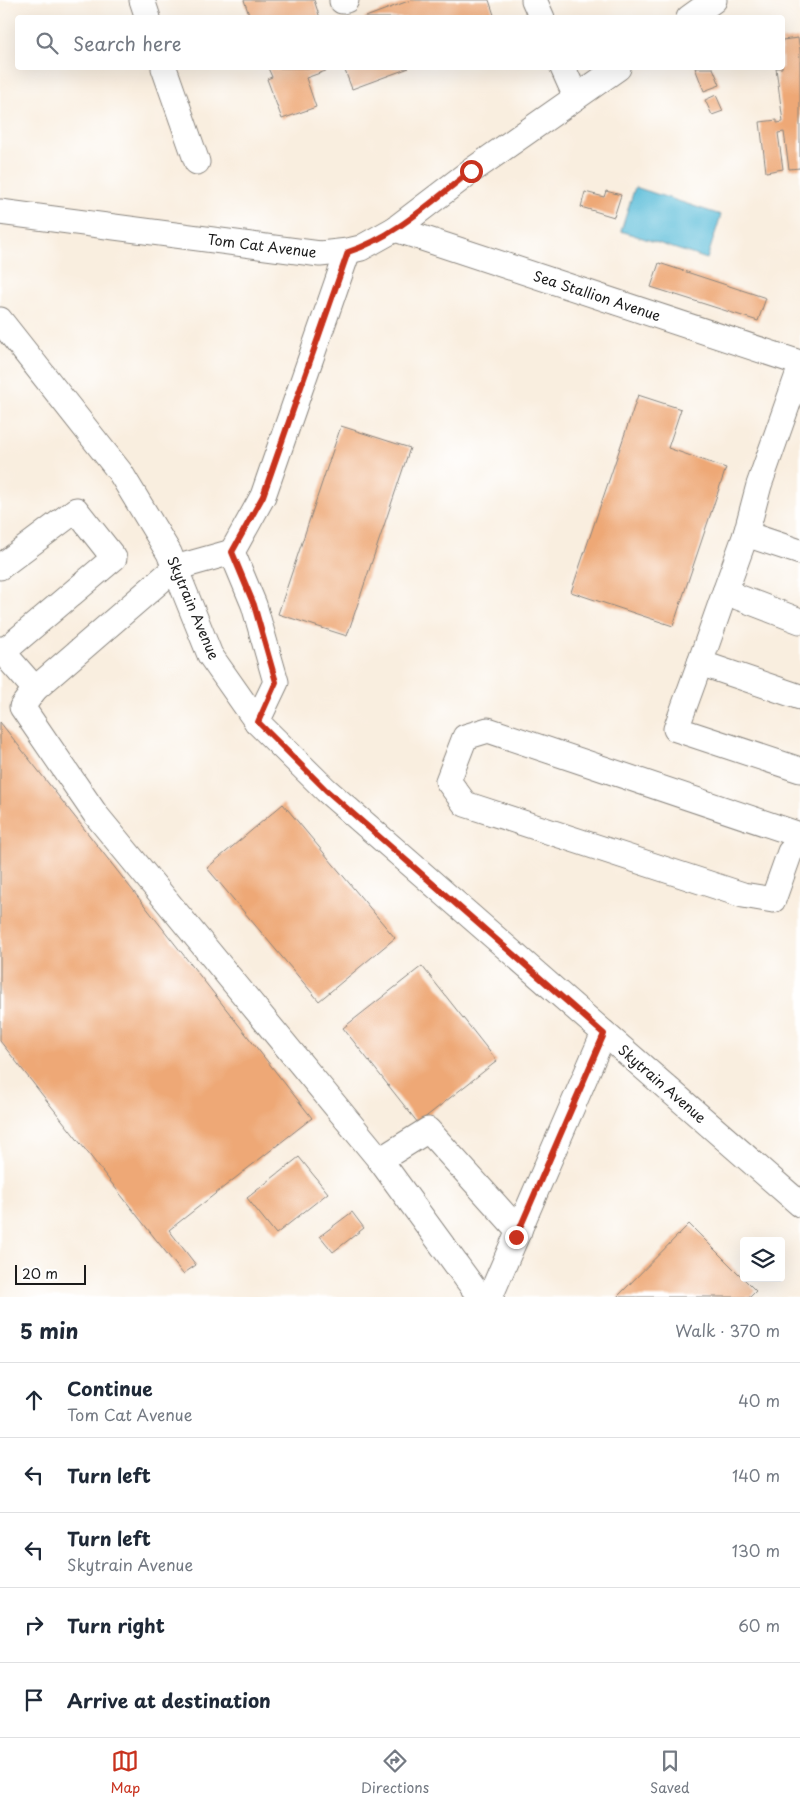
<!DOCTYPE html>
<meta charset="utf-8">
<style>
:root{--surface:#fff;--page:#f6f6f7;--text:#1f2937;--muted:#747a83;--line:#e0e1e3;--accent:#c8321e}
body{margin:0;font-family:"Playpen Sans",sans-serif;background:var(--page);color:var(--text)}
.controls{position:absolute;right:15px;bottom:15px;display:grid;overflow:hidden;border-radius:5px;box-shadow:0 5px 20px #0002}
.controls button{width:45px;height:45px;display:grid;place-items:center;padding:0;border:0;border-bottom:1px solid var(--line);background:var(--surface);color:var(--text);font:25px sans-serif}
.scale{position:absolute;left:15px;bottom:12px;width:71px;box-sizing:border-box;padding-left:5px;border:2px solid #1c1c1c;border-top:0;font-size:14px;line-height:18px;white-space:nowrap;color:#1c1c1c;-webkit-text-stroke:4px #fff;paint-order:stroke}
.stop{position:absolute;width:15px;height:15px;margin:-11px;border:4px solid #c8321e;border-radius:50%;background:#fff}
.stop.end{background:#c8321e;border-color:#fff;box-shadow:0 1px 5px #0008}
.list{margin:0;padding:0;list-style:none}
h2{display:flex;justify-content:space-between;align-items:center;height:65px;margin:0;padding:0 20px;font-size:21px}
h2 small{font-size:16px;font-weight:400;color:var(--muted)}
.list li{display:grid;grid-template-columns:32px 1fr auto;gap:15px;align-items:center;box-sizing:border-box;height:75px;padding:0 20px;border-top:1px solid var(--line)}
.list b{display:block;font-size:19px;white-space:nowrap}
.list p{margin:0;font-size:16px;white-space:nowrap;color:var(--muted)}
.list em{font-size:16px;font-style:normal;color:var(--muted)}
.icon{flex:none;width:28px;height:28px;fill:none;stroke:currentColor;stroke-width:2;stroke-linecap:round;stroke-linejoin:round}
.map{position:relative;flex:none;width:800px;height:1297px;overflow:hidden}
.search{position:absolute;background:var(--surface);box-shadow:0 5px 20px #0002;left:15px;right:15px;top:15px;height:55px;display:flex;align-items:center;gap:12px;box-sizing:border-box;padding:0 18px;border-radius:5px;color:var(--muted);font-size:19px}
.sheet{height:440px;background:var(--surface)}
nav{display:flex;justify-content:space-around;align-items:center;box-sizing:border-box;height:70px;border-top:1px solid var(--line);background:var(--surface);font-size:14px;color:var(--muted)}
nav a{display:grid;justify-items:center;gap:2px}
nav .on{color:var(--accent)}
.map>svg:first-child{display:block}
.water{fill:#59bcd8;stroke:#3a6c7a}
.building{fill:#eea876}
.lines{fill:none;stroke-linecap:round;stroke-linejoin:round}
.minor-casing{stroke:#8a857e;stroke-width:27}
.minor{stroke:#fff;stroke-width:25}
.route{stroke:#c8321e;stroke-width:6}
.labels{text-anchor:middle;stroke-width:4;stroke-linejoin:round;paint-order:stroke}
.street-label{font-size:14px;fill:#1c1c1c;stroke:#fff}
</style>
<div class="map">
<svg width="800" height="1297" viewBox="0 0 800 1297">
<rect width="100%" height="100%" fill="#fff"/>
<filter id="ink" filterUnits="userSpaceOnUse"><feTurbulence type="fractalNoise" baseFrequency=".02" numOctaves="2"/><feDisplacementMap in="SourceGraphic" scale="10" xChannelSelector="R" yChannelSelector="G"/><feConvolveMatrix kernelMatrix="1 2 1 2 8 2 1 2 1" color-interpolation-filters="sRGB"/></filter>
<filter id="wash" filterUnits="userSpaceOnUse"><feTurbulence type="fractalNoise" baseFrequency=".0096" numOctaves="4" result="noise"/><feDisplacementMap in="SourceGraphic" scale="20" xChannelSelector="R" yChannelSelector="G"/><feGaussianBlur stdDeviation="1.12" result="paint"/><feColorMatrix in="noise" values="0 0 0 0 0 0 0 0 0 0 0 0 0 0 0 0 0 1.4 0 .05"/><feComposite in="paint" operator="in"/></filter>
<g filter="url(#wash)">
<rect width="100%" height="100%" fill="#f9eedf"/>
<path class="water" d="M 635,187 L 721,215 L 707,259 L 621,231 Z"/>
<g id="blocks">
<g class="building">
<path d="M 244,0 L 314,0 L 320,18 L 250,18 Z"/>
<path d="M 411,0 L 489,0 L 495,18 L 363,18 Z"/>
<path d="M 798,38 L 800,50 L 800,168 L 789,169 L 784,132 L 778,133 L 783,169 L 766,172 L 760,122 L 777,120 L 777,123 L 783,122 L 776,68 L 782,68 L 782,40 Z"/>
<path d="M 268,68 L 334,68 L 306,78 L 316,107 L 282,119 L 267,79 L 272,77 Z"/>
<path d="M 344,68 L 409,68 L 352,89 Z"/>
<path d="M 695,68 L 713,68 L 720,85 L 704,91 Z"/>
<path d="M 716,95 L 723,111 L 712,115 L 705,100 Z"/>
<path d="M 606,191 L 621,195 L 614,217 L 581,207 L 585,192 L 604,197 Z"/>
<path d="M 659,263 L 766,298 L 758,321 L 651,287 Z"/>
<path d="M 638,395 L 681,409 L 668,448 L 726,468 L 673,626 L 571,592 Z"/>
<path d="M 341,426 L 410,448 L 347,636 L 278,614 Z"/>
<path d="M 0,722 L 312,1118 L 169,1230 L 196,1265 L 183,1274 L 0,1041 Z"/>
<path d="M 283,804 L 395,938 L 319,1001 L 207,868 Z"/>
<path d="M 422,966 L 497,1061 L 418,1123 L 343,1028 Z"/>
<path d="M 299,1157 L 328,1193 L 276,1234 L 247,1198 Z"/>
<path d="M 352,1212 L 364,1228 L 333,1252 L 320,1236 Z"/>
<path d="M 689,1224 L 756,1291 L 750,1297 L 617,1297 Z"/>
</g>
</g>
</g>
<g filter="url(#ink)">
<use href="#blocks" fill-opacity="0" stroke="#8a857e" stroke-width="1"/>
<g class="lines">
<defs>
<g id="minor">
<path d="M 142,0 L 148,18"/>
<path d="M 342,0 L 342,1 L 346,0"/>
<path d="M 534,0 L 542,18"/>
<path d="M 689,18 L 714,0"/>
<path d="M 164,68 L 197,162"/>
<path d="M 563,68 L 576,97"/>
<path d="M 0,212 L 320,254 L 348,251 L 361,248 L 395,229 L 471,171 L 618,68"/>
<path d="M 395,229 L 800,363"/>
<path d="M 0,320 L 120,472 L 169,553 L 210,655 L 257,722 L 326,790 L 800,1204"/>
<path d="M 746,534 L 759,485 L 800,369"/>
<path d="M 232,552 L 263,496 L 348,251"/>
<path d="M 0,567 L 76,510 L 114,558 L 3,652"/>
<path d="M 725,592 L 746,534 L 800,552"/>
<path d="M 0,649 L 35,689 L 175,568 L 232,552 L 254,605 L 276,682 L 257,722"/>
<path d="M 700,663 L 725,592 L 800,621"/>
<path d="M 35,689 L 22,707 L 96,815 L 380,1160 L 480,1297"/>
<path d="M 800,697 L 700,663 L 676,729 L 800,770"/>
<path d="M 800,835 L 488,730 L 465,737 L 448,781 L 465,804 L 743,895 L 773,900 L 790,852 L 800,843"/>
<path d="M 380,1160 L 428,1130 L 519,1231"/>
<path d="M 490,1297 L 604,1033"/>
</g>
</defs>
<use href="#minor" class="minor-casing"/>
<use href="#minor" class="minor"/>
</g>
</g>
<g class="lines" filter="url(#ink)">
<path class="route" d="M 471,171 C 433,200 395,237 348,252 L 263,496 L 232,552 L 254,605 L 276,682 L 258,722 L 326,790 L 604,1034 L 516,1237"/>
</g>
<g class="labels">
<g class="street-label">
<text transform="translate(262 246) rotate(7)" y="5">Tom Cat Avenue</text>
<text transform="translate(597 296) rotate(18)" y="5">Sea Stallion Avenue</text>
<text transform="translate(193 608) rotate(67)" y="5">Skytrain Avenue</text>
<text transform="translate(662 1084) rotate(41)" y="5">Skytrain Avenue</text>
</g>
</g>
</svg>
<div class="controls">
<button><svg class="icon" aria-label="layers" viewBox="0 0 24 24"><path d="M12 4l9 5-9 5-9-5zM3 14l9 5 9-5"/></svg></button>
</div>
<div class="scale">20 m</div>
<div class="stop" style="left:471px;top:171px"></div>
<div class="stop end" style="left:516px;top:1237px"></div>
<div class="search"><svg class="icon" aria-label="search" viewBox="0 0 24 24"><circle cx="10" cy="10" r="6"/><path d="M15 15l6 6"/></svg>Search here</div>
</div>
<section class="sheet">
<h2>5 min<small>Walk · 370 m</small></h2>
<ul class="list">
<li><svg class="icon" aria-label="ahead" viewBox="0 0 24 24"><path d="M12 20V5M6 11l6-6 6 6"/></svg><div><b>Continue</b><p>Tom Cat Avenue</p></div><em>40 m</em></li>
<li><svg class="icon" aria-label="left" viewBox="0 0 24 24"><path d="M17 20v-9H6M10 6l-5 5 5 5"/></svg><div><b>Turn left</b></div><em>140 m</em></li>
<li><svg class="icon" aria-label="left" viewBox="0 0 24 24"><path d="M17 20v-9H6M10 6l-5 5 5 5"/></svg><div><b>Turn left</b><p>Skytrain Avenue</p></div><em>130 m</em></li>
<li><svg class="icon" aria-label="right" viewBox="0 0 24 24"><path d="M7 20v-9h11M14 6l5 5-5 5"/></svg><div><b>Turn right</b></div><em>60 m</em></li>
<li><svg class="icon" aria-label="arrive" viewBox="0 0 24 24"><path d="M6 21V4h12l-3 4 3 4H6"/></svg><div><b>Arrive at destination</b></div></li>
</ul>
</section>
<nav>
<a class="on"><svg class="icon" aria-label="map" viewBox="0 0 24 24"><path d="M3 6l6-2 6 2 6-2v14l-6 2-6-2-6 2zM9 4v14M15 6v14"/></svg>Map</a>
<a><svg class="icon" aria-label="directions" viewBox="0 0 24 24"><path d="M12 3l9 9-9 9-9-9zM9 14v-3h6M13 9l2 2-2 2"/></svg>Directions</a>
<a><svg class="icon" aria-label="saved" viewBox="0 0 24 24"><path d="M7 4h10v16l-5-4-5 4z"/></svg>Saved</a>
</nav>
